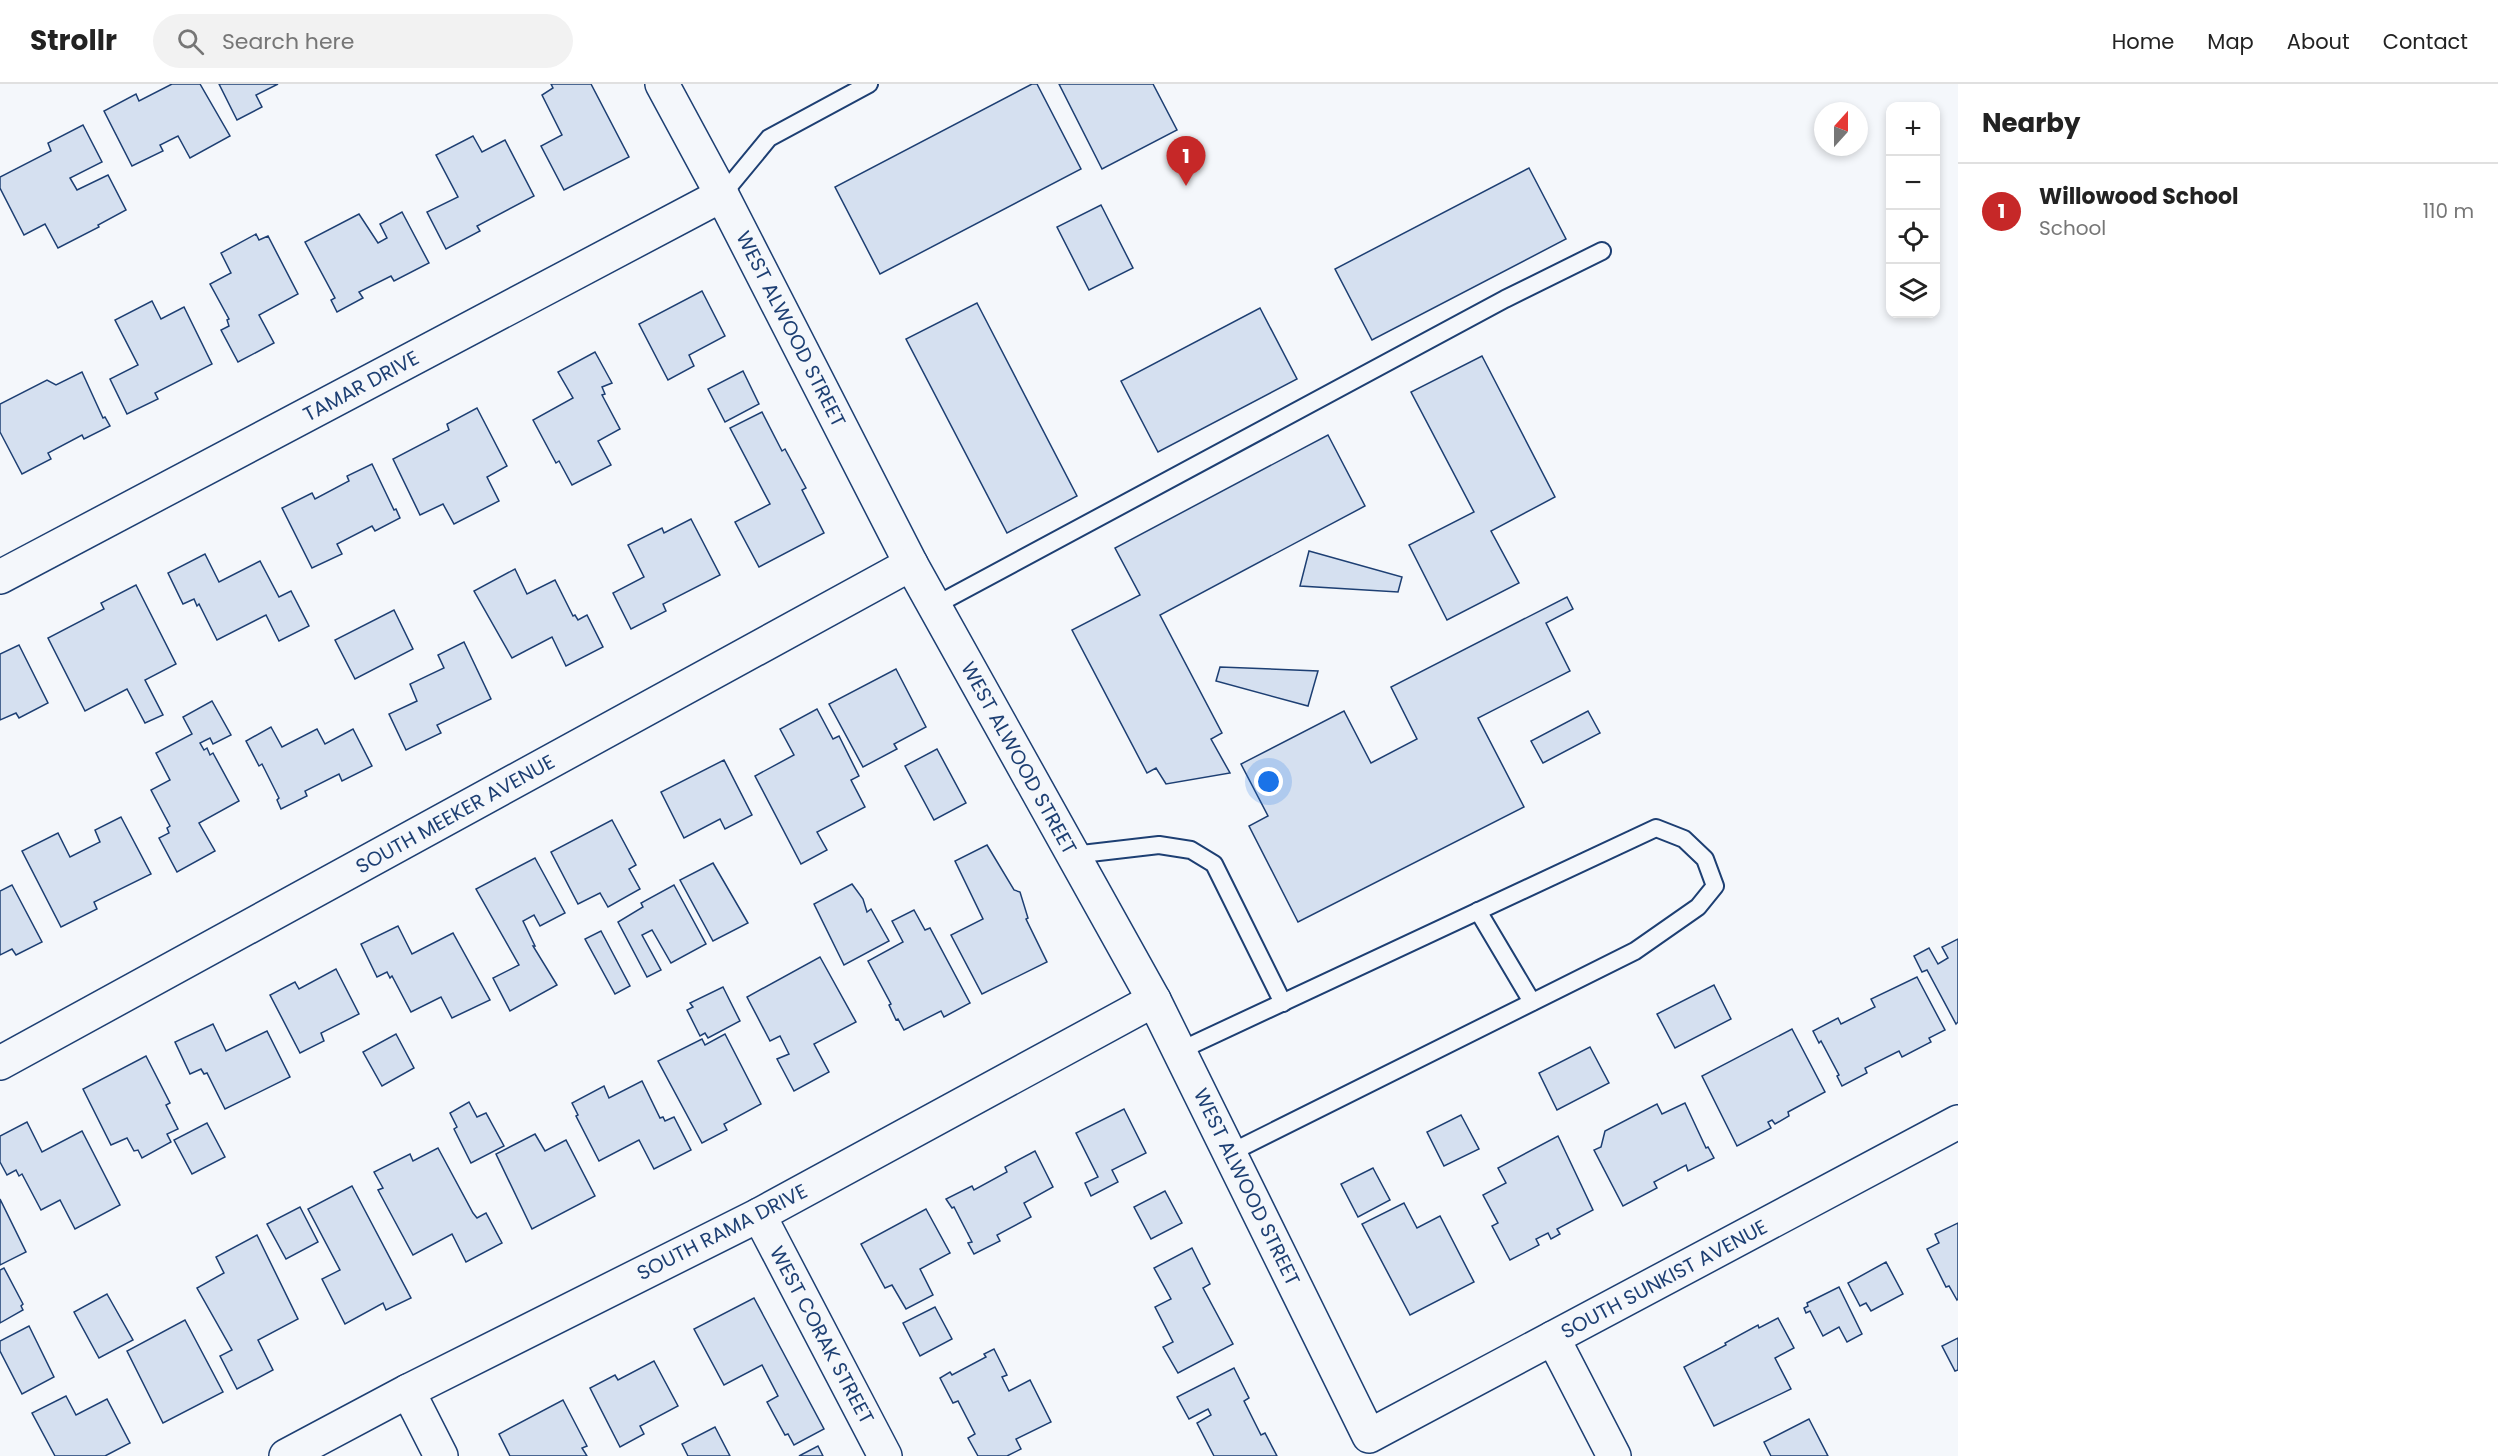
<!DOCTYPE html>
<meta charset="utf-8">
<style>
:root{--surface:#fff;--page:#f2f2f2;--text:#222;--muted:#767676;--line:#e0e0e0;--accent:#c62828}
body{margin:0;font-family:Poppins,sans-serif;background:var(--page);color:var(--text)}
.controls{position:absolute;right:18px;top:18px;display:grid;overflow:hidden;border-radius:12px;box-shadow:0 3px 9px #0003}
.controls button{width:54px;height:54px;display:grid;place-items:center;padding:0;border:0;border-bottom:2px solid var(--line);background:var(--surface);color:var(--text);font:30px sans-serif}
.compass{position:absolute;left:1814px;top:18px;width:54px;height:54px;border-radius:50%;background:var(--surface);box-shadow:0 3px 9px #0003;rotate:21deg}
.you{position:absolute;left:1269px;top:698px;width:21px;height:21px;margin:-15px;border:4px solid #fff;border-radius:50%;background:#1a73e8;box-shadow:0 0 0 9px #1a73e833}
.badge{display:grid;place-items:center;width:39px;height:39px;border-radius:50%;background:var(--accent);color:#fff;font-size:20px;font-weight:700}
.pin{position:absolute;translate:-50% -50px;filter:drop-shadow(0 2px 3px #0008)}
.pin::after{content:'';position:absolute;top:32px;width:21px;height:18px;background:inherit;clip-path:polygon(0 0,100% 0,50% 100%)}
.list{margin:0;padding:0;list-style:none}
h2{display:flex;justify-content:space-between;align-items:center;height:78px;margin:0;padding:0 24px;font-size:26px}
h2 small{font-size:20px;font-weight:400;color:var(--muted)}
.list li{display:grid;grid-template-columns:39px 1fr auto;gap:18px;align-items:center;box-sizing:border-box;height:96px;padding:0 24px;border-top:2px solid var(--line)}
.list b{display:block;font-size:22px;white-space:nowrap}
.list p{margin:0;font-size:20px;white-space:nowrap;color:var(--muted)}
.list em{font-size:20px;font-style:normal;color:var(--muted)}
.icon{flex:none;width:33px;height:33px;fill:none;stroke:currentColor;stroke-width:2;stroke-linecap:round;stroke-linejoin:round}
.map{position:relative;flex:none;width:1958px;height:1372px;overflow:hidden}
header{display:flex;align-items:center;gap:36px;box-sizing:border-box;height:84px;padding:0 30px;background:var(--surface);border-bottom:2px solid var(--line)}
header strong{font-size:28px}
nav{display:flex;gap:33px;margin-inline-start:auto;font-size:21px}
.search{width:420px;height:54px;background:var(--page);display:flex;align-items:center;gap:15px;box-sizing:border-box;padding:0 21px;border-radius:33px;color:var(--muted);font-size:22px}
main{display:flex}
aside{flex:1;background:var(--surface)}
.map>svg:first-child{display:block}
.building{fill:#d5e0f0;stroke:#1d3f73;stroke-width:1.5}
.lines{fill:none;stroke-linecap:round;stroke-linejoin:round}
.lane-casing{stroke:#1d3f73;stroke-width:20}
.street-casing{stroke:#1d3f73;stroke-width:36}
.lane{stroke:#f4f7fb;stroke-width:16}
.street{stroke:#f4f7fb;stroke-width:33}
.labels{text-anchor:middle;stroke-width:4.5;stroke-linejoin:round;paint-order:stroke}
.street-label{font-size:20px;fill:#1d3f73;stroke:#f4f7fb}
</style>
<header>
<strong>Strollr</strong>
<div class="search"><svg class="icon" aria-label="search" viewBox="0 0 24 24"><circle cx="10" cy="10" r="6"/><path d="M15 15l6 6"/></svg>Search here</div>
<nav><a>Home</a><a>Map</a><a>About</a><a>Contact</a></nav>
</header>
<main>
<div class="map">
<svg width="1958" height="1372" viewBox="0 0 1958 1372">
<rect width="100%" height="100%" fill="#f4f7fb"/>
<g class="building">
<path d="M 172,0 L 200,0 L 230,52 L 190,74 L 178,52 L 160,61 L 163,67 L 132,82 L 104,27 L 136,10 L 139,17 Z"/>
<path d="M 219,0 L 278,0 L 256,11 L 262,23 L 237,36 Z"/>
<path d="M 551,0 L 591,0 L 629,73 L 564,106 L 541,62 L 562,51 L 542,11 L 553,4 Z"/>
<path d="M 1032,0 L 1037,0 L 1081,85 L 880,190 L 835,103 Z"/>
<path d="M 1059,0 L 1153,0 L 1177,46 L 1102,85 Z"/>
<path d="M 83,41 L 102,78 L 70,94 L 77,106 L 108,91 L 126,126 L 98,141 L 99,143 L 58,164 L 45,140 L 24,151 L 0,104 L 0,93 L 51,67 L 48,59 Z"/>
<path d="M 473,52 L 482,68 L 505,56 L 534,112 L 477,142 L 480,147 L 446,165 L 427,128 L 458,113 L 436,71 Z"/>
<path d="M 1529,84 L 1566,155 L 1372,256 L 1335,185 Z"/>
<path d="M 1101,121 L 1133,184 L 1089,206 L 1057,143 Z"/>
<path d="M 402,128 L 429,179 L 394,197 L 391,192 L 359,208 L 363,214 L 337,228 L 331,216 L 335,214 L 305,158 L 359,130 L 378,159 L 387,154 L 380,140 Z"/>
<path d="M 256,150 L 259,156 L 268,152 L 298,210 L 259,231 L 274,259 L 238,278 L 221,246 L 229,242 L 227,236 L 229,235 L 210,200 L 231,189 L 221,169 Z"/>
<path d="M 702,207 L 725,252 L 689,271 L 694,282 L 668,296 L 639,240 Z"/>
<path d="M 152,217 L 161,235 L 184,223 L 212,280 L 155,309 L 158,315 L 127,330 L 110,295 L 138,281 L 115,236 Z"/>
<path d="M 977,219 L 1077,412 L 1007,449 L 906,255 Z"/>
<path d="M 1260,224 L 1297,295 L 1158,368 L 1121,297 Z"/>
<path d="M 595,268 L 612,299 L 602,303 L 605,310 L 602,311 L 620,345 L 598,357 L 611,381 L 572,401 L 559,377 L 556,379 L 533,336 L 573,314 L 558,288 Z"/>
<path d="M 1482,272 L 1555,413 L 1491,447 L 1519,499 L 1447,536 L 1409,461 L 1474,428 L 1411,308 Z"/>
<path d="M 743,287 L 759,320 L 725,338 L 708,305 Z"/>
<path d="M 82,288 L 103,334 L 105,333 L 110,342 L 84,355 L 82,351 L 48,369 L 51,375 L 22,390 L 0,348 L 0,320 L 47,296 L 56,301 Z"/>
<path d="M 477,324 L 507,382 L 487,393 L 499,417 L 454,440 L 443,420 L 420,431 L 393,375 L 449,346 L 447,340 Z"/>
<path d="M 762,328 L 782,367 L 785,365 L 806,404 L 802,406 L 824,449 L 759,483 L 735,438 L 770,420 L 730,344 Z"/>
<path d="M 1328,351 L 1365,422 L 1160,531 L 1222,649 L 1211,655 L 1230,689 L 1166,700 L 1156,684 L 1147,689 L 1072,546 L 1140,511 L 1115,464 Z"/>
<path d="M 372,380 L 394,426 L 396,425 L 400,434 L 375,447 L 372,442 L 337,460 L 342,470 L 312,484 L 282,424 L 312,409 L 315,415 L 349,397 L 347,392 Z"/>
<path d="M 691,435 L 720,491 L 663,520 L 666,527 L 631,545 L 613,509 L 644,493 L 628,461 L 662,444 L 664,449 Z"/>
<path d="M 1309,467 L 1402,493 L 1398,508 L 1300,502 Z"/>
<path d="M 205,470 L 219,498 L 260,477 L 279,513 L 291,507 L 309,542 L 279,557 L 266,531 L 217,556 L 199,520 L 197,522 L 194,515 L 183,520 L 168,489 Z"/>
<path d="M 515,485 L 527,510 L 555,496 L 573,532 L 575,531 L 578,536 L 587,531 L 603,563 L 566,582 L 552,553 L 512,574 L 474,507 Z"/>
<path d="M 136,501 L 176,580 L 145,596 L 163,631 L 145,639 L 127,605 L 85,627 L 48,554 L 104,525 L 101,519 Z"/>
<path d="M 1567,513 L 1573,525 L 1546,539 L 1570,587 L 1478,634 L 1524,723 L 1298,838 L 1249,742 L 1268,732 L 1241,680 L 1344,627 L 1371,679 L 1417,655 L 1391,603 Z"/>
<path d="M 394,526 L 413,565 L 355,595 L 335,556 Z"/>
<path d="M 464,558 L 491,615 L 437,641 L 441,649 L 406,666 L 389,630 L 417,617 L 410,600 L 444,584 L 438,571 Z"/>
<path d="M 19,561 L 48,619 L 19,634 L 16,629 L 0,636 L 0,570 Z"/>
<path d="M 1220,583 L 1318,587 L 1308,622 L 1216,597 Z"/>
<path d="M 896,585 L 926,643 L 894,660 L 897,665 L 863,683 L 829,620 Z"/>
<path d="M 212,617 L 231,651 L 213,660 L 210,654 L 200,659 L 204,666 L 207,664 L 210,671 L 213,669 L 239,717 L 199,739 L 215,767 L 177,788 L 159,754 L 169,749 L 167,744 L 170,742 L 151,706 L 170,696 L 156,669 L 192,650 L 183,633 Z"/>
<path d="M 817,625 L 833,655 L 839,652 L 859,692 L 851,696 L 865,723 L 817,748 L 827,766 L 801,780 L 755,692 L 794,671 L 780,645 Z"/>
<path d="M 1588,627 L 1600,649 L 1543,679 L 1531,657 Z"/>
<path d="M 271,643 L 282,663 L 317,645 L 325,660 L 353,645 L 372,682 L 342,697 L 339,690 L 305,707 L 307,712 L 281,725 L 277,716 L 279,714 L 262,680 L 259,682 L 246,657 Z"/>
<path d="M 937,665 L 966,719 L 934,736 L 905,682 Z"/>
<path d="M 724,676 L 752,731 L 725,745 L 720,735 L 684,754 L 661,708 Z"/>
<path d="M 121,733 L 151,790 L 94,818 L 97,825 L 61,843 L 22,767 L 58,749 L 70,773 L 100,758 L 95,746 Z"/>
<path d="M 612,736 L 636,781 L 629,785 L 640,805 L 608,823 L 600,809 L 578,820 L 551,768 Z"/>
<path d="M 987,761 L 1014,806 L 1020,808 L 1028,834 L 1026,835 L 1047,878 L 982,910 L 951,851 L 983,835 L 955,777 Z"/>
<path d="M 535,774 L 565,829 L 540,842 L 534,831 L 523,837 L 535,862 L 533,862 L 557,901 L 510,927 L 493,894 L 519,881 L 476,805 Z"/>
<path d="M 713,779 L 748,839 L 713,857 L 680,796 Z"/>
<path d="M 852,800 L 863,815 L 867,828 L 871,825 L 889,857 L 844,881 L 814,820 Z"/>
<path d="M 12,801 L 42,858 L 16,871 L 12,865 L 0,871 L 0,807 Z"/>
<path d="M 674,801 L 706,860 L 671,879 L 652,846 L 642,851 L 661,886 L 647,893 L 618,838 L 643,823 L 641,819 Z"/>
<path d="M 914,826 L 925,846 L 930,844 L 970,919 L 944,933 L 941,927 L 904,946 L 898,935 L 896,936 L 889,921 L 891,920 L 868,877 L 903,858 L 892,837 Z"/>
<path d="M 398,842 L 412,870 L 453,849 L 490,916 L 452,934 L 441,913 L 411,928 L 392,892 L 390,894 L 387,888 L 377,893 L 361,860 Z"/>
<path d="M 601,847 L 630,902 L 615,910 L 585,855 Z"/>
<path d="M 1958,855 L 1958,938 L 1956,940 L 1927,886 L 1922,888 L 1914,872 L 1929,864 L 1938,880 L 1948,874 L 1942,863 Z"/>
<path d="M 820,873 L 856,938 L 814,960 L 829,988 L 794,1007 L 777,975 L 789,970 L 780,952 L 770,957 L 747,913 Z"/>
<path d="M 336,885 L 359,930 L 321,949 L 324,957 L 300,969 L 270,911 L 295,898 L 299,905 Z"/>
<path d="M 1917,893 L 1945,946 L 1929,954 L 1931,958 L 1902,973 L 1899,967 L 1865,984 L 1867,989 L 1842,1002 L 1837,992 L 1839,991 L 1821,957 L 1819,959 L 1813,947 L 1838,934 L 1841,940 L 1875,923 L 1871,915 Z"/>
<path d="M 1714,901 L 1731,935 L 1675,964 L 1657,930 Z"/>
<path d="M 723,903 L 740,937 L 708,954 L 705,949 L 700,952 L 687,926 L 693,923 L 690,919 Z"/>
<path d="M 213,940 L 226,967 L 267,947 L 290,993 L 225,1025 L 207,989 L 204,990 L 201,985 L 190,990 L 175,958 Z"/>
<path d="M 1792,945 L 1825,1008 L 1788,1028 L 1789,1032 L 1775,1040 L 1772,1036 L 1768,1038 L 1771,1044 L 1737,1062 L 1702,992 Z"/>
<path d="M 396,950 L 414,984 L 382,1002 L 363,968 Z"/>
<path d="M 725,950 L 761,1020 L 724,1040 L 727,1046 L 702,1059 L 658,977 L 702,955 L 705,961 Z"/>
<path d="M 1590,963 L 1609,999 L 1557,1026 L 1539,989 Z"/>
<path d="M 146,972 L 170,1019 L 166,1021 L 178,1045 L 167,1050 L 171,1058 L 142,1074 L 138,1066 L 134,1067 L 127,1054 L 111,1061 L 83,1005 Z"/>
<path d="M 642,997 L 660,1034 L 663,1033 L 665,1037 L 674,1033 L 691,1066 L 654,1085 L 639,1056 L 599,1077 L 576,1032 L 578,1031 L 572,1019 L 604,1002 L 609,1014 Z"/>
<path d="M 469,1018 L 477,1033 L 486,1029 L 504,1062 L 471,1079 L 454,1045 L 457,1043 L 450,1029 Z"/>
<path d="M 1685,1019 L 1706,1064 L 1708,1063 L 1714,1074 L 1688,1087 L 1686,1081 L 1654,1098 L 1657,1104 L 1623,1122 L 1594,1066 L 1601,1063 L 1605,1047 L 1657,1020 L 1662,1030 Z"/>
<path d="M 1124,1025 L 1146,1069 L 1112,1086 L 1118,1098 L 1091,1112 L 1085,1099 L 1098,1093 L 1076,1049 Z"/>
<path d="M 1461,1031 L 1479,1065 L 1444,1082 L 1427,1048 Z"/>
<path d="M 27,1038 L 42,1068 L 82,1047 L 120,1121 L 75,1145 L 60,1116 L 41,1126 L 22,1090 L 19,1092 L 16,1086 L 7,1091 L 0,1078 L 0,1052 Z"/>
<path d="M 207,1039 L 225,1073 L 192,1090 L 174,1056 Z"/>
<path d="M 535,1050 L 545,1067 L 566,1056 L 595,1112 L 532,1145 L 496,1070 Z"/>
<path d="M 1558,1052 L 1593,1126 L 1557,1145 L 1560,1150 L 1551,1155 L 1548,1149 L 1536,1155 L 1539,1161 L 1510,1176 L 1492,1142 L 1498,1139 L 1483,1111 L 1506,1099 L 1498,1084 Z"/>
<path d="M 438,1064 L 473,1129 L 477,1134 L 486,1129 L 502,1159 L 466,1178 L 452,1150 L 413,1171 L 378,1106 L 383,1104 L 374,1088 L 410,1070 L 413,1077 Z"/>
<path d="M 1035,1067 L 1053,1103 L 1024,1119 L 1031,1133 L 997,1151 L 1000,1157 L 974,1170 L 968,1159 L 972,1158 L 954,1123 L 952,1124 L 946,1115 L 972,1102 L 974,1106 L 1007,1088 L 1005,1083 Z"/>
<path d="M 1373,1084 L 1390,1116 L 1358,1133 L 1341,1100 Z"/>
<path d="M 352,1102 L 411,1214 L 386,1226 L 383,1219 L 345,1240 L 322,1195 L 340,1186 L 308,1125 Z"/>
<path d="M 1165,1107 L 1182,1139 L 1151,1155 L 1134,1123 Z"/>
<path d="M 0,1115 L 26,1168 L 0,1181 Z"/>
<path d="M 1404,1119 L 1417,1144 L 1440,1132 L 1474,1198 L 1410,1231 L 1362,1140 Z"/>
<path d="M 300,1123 L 318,1158 L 286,1175 L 267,1140 Z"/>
<path d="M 926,1125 L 950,1169 L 920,1185 L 933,1211 L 906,1225 L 892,1201 L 885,1204 L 861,1160 Z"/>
<path d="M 1958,1139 L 1958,1215 L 1957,1216 L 1949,1202 L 1946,1203 L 1927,1165 L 1939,1159 L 1935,1150 Z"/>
<path d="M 257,1151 L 298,1235 L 258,1256 L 273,1286 L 237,1305 L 220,1272 L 232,1266 L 197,1204 L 224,1189 L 216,1173 Z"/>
<path d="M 1192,1164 L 1210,1200 L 1203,1204 L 1233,1260 L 1178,1289 L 1163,1263 L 1173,1258 L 1155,1223 L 1171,1215 L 1154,1184 Z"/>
<path d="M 1886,1178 L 1903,1210 L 1871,1227 L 1866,1219 L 1860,1222 L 1848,1199 Z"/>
<path d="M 4,1184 L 23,1220 L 21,1222 L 23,1226 L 0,1239 L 0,1186 Z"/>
<path d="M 1839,1203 L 1862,1250 L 1847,1258 L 1839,1243 L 1823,1252 L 1810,1227 L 1806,1229 L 1804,1224 L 1808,1222 L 1807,1219 Z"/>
<path d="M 107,1210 L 133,1256 L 99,1274 L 74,1228 Z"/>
<path d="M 754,1214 L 824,1345 L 794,1361 L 788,1350 L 785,1351 L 767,1318 L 778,1312 L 762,1281 L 724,1301 L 694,1245 Z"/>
<path d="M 935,1223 L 952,1255 L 920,1272 L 903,1239 Z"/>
<path d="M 1778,1234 L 1794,1264 L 1775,1274 L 1791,1305 L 1714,1342 L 1684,1283 L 1726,1261 L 1725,1259 L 1758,1241 L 1759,1244 Z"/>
<path d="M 185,1236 L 223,1308 L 163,1339 L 127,1267 Z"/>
<path d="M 29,1242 L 54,1293 L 22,1310 L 0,1267 L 0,1257 Z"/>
<path d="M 1958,1254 L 1958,1286 L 1955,1287 L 1942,1262 Z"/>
<path d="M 994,1265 L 1007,1291 L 1002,1293 L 1009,1307 L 1030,1296 L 1051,1338 L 1016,1355 L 1021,1365 L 1007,1372 L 978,1372 L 968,1354 L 975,1350 L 958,1317 L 953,1319 L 940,1294 L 950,1288 L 952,1291 L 986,1273 L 984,1270 Z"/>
<path d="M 654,1277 L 678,1322 L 640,1342 L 644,1350 L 620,1363 L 590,1304 L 615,1291 L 618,1296 Z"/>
<path d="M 1234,1284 L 1249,1314 L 1244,1317 L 1261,1351 L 1265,1349 L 1277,1372 L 1214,1372 L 1197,1339 L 1211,1331 L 1208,1325 L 1189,1335 L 1177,1313 Z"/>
<path d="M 66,1312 L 76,1331 L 107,1315 L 130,1359 L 105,1372 L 55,1372 L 32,1329 Z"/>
<path d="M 563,1316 L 587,1362 L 582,1364 L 587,1372 L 510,1372 L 499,1350 Z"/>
<path d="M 1809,1335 L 1828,1372 L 1771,1372 L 1764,1358 Z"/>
<path d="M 715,1343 L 730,1372 L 688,1372 L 682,1360 Z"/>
<path d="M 818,1362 L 823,1372 L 799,1372 Z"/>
</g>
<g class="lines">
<defs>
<g id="lane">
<path d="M 722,111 L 769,54 L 869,0"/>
<path d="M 934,522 L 1505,215 L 1602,167"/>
<path d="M 1073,771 L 1159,761 L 1191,766 L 1214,780 L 1283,919"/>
<path d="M 1478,827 L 1532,918"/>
<path d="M 1179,967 L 1656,744 L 1684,755 L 1705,775 L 1715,802 L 1698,823 L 1635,867 L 1230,1069"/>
</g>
<g id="street">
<path d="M 662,0 L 722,111 L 911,480 L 1154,916 L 1369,1352 L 1958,1038"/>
<path d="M 0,493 L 722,111"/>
<path d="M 0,979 L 911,480"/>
<path d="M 759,1131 L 885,1372"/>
<path d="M 1553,1254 L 1614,1372"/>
<path d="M 408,1307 L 441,1372"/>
<path d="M 286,1372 L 408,1307 L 759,1131 L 1154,916"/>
</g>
</defs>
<use href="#lane" class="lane-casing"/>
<use href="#street" class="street-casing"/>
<use href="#lane" class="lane"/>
<use href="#street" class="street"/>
</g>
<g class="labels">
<g class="street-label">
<text transform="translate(791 245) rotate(63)" y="7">WEST ALWOOD STREET</text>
<text transform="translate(361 302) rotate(-28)" y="7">TAMAR DRIVE</text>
<text transform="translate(1019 674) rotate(61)" y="7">WEST ALWOOD STREET</text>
<text transform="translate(455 730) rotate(-29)" y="7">SOUTH MEEKER AVENUE</text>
<text transform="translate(1247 1103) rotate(64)" y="7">WEST ALWOOD STREET</text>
<text transform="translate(722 1148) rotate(-27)" y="7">SOUTH RAMA DRIVE</text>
<text transform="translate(1664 1195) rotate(-28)" y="7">SOUTH SUNKIST AVENUE</text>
<text transform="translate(822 1251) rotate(62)" y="7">WEST CORAK STREET</text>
</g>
</g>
</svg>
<div class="controls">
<button>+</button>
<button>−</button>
<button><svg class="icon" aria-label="locate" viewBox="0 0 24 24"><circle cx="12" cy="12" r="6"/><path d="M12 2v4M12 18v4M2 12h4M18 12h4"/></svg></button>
<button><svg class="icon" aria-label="layers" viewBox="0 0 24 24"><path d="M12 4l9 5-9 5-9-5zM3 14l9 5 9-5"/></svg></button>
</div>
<svg class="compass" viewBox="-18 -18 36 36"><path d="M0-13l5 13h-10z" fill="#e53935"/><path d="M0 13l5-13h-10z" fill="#767676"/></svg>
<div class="you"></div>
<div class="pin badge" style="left:1186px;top:102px">1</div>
</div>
<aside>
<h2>Nearby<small></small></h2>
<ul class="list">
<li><span class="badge">1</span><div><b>Willowood School</b><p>School</p></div><em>110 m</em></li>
</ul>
</aside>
</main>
